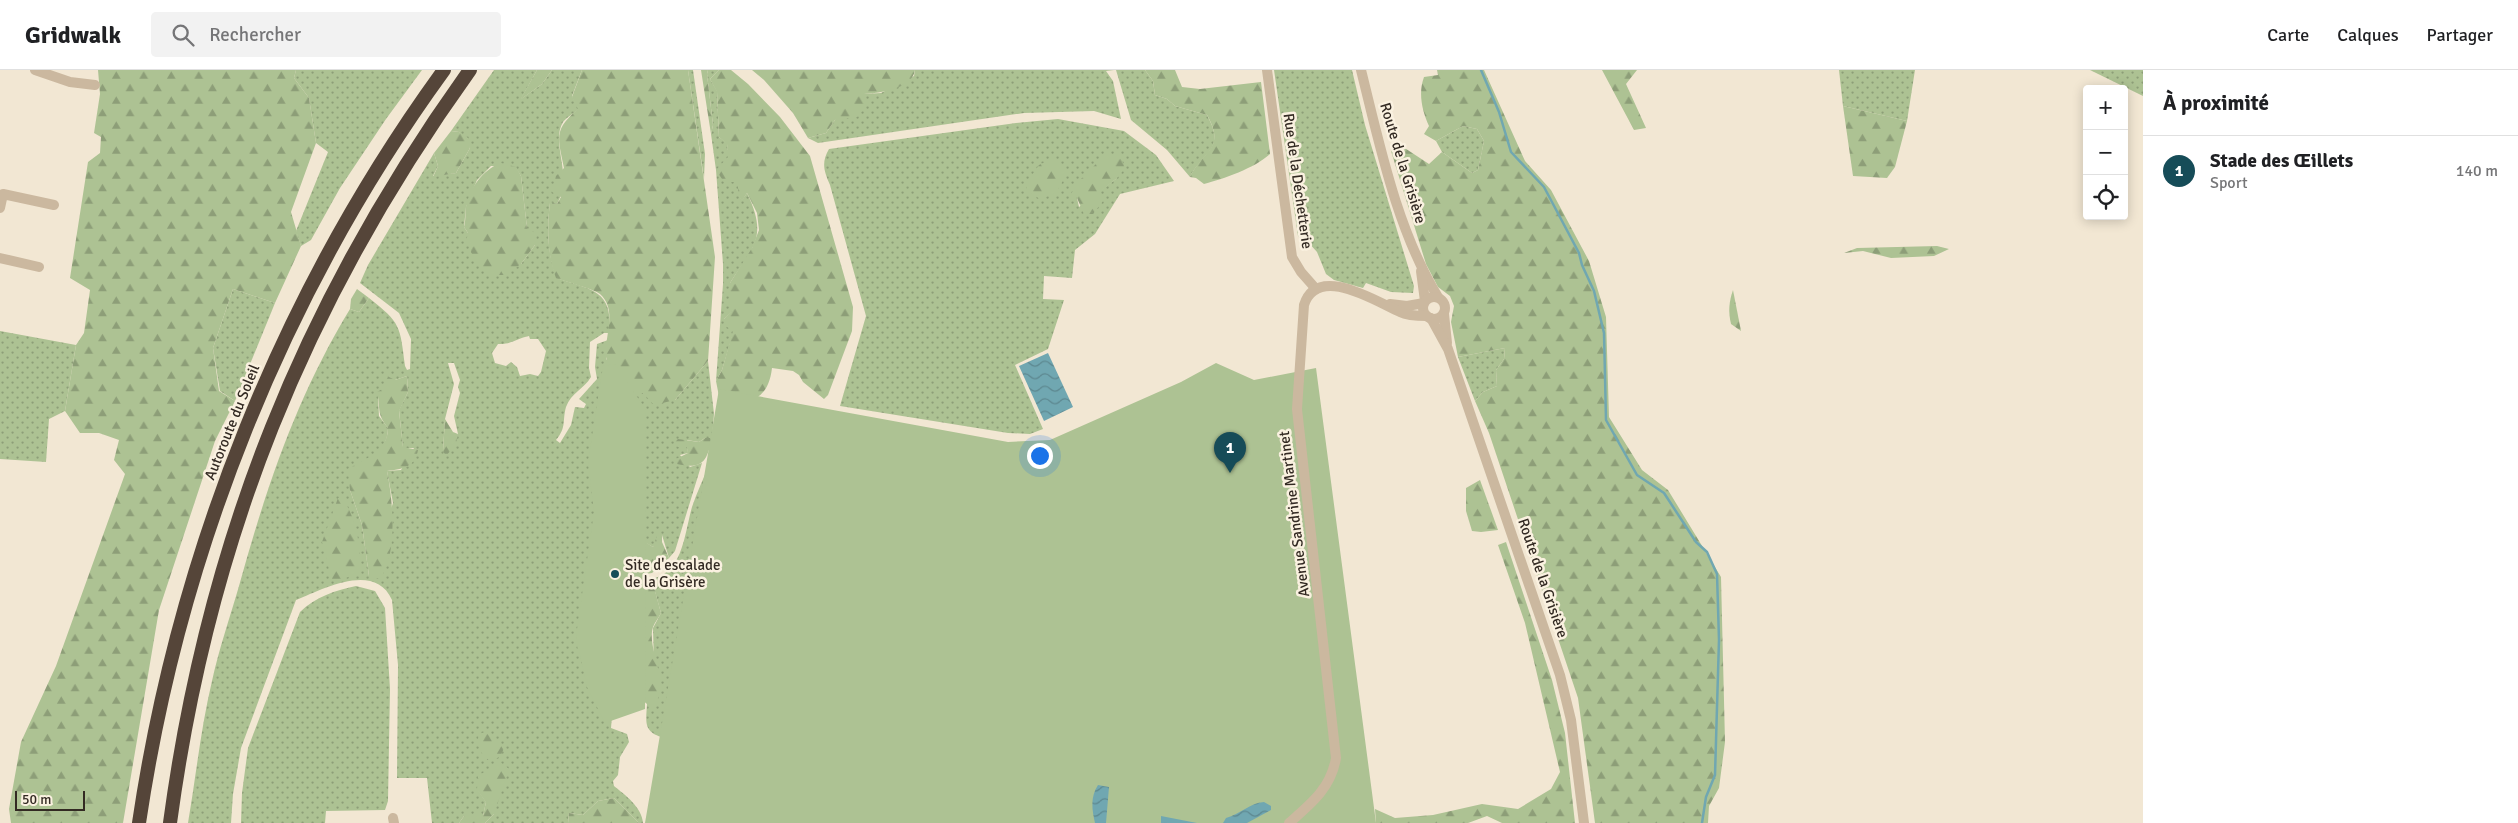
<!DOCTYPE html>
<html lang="fr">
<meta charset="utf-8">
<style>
:root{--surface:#fff;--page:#f2f2f2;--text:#202124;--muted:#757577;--line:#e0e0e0;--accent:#164c58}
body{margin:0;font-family:Signika,sans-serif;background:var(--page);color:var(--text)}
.controls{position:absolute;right:15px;top:15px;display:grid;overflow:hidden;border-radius:5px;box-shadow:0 2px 12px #0003}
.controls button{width:45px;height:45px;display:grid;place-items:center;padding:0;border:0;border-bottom:1px solid var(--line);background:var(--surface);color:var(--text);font:25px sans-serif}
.scale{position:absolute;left:15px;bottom:12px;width:70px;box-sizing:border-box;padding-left:5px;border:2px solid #332a23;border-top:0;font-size:14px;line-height:18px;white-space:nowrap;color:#332a23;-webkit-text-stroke:4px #faf1e0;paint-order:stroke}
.you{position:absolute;left:1039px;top:385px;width:18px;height:18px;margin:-12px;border:4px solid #fff;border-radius:50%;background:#1a73e8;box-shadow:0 0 0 8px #1a73e833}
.badge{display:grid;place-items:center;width:32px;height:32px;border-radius:50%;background:var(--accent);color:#fff;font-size:16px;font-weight:700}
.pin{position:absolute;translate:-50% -41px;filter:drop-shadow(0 1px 2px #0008)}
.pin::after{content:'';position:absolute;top:26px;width:18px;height:15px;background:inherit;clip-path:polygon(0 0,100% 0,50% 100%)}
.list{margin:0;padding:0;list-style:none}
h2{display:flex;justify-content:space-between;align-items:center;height:65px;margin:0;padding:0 20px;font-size:21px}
h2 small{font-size:16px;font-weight:400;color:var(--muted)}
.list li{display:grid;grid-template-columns:32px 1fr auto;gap:15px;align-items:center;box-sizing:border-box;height:70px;padding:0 20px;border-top:1px solid var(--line)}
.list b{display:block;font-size:19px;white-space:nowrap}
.list p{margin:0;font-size:16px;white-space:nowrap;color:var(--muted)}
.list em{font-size:16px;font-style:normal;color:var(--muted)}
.icon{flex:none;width:28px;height:28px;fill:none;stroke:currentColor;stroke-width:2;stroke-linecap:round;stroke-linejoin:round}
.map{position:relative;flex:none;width:2143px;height:753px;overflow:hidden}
header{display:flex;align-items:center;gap:30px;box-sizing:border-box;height:70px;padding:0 25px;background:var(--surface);border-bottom:1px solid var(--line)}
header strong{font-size:24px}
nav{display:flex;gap:28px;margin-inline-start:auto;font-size:18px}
.search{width:350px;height:45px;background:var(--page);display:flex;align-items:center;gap:12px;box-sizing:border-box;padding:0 18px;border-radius:5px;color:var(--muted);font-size:19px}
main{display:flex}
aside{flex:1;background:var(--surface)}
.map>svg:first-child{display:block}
.grass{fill:url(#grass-dots);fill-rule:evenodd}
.forest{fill:url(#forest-firs)}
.park{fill:#adc293}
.water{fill:url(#water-waves)}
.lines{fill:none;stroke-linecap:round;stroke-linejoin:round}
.stream{stroke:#70a7b1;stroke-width:2.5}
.minor{stroke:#cbb89f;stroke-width:10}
.highway{stroke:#554539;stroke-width:14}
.poi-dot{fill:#164c58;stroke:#faf1e0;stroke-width:2}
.labels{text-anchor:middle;stroke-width:5;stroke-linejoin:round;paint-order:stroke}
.street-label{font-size:15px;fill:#332a23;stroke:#faf1e0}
.poi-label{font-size:15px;fill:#332a23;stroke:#faf1e0;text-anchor:start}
</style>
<header>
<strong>Gridwalk</strong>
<div class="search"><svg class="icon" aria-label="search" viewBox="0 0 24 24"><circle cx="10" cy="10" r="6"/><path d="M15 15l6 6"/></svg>Rechercher</div>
<nav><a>Carte</a><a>Calques</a><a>Partager</a></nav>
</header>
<main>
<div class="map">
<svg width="2143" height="753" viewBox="0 0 2143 753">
<defs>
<pattern id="grass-dots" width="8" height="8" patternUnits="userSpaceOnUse" patternTransform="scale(1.25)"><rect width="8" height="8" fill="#adc293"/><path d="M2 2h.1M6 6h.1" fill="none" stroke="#8d9e78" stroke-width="1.8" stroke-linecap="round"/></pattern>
<pattern id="forest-firs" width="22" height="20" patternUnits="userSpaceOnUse" patternTransform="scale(1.25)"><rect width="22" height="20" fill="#adc293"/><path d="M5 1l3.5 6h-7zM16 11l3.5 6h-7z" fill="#8d9e78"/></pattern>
<pattern id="water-waves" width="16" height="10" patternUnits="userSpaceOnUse" patternTransform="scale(1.25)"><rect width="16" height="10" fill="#70a7b1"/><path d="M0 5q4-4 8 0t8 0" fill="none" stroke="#5d8890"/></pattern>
</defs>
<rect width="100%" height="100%" fill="#f2e7d3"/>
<g class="grass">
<path d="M 296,0 L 422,0 L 386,49 L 340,118 L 311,170 L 301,176 L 296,161 L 328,82 L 316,73 L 309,28 L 294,8 Z"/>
<path d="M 494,0 L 537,0 L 521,29 L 542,14 L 552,0 L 582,0 L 572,26 L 579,39 C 574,43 567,47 563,52 C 550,74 574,105 557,134 L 550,133 C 547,157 547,185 557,208 C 590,220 614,219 609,263 L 604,263 L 590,272 L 589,298 L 591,307 C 584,319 571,323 566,337 C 562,351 567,357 556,370 L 560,373 L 571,355 L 575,337 L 584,338 L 586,334 L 579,329 L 597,309 L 595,297 L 597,274 L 608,270 L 606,289 L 643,323 L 675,330 L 708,291 L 714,344 L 712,368 L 705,368 L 699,372 L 687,370 L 688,383 L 680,385 L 690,397 L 702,393 L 675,481 L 669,488 L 662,465 L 653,477 L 646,473 L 583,582 L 612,646 L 611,658 L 627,664 L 629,672 L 620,687 L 618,705 L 613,711 L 614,716 C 625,725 642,737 643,753 L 639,753 L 614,728 L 598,731 L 583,745 L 569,743 L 568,753 L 485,753 L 494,744 L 477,719 L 486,732 L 483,746 L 464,746 L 459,753 L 432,753 L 427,708 L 397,708 L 398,595 L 392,530 C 375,491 323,519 296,530 L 241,678 L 233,724 L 231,753 L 188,753 C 196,706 201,657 212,611 C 219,579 230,547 239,516 C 266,418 297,326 350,239 L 359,242 L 369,228 C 401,253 400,256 405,296 L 407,300 L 410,299 L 411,269 L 399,243 L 360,213 L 368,195 L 434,83 L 438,96 L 433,106 L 456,103 L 470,78 L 459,62 L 451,61 ZM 491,96 L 515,97 L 521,106 L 527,158 L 535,175 L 521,194 L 470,172 L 468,163 L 464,157 L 466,137 L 477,110 ZM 529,266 L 530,269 L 538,269 L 546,281 L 541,302 L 538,306 L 530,304 L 520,306 L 517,297 L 511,292 L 506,296 L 495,293 L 492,283 L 498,274 C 511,275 517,268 529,266 ZM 448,293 L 454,293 L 460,310 L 458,317 L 460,323 L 454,346 L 458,364 L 443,381 L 445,349 L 454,314 ZM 407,306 L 408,322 L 399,340 L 403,378 L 414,378 L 401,400 L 387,401 L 393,433 L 369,506 L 362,455 L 350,420 C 363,403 388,381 388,358 L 379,346 L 378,328 L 395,310 Z"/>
<path d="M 688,0 L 693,0 L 705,84 L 704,109 Z"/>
<path d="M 708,0 L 719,0 L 710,9 L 717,21 L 719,67 L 727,73 C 728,88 734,98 738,112 C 739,119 737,124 742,130 L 747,123 C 768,167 754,176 730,213 L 735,239 L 724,249 L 734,260 L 722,300 L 716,311 L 723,214 L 723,194 L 716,100 L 711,64 L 713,55 L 707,4 Z"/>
<path d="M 915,0 L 1114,0 L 1106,1 L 1113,11 L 1121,49 L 1094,41 L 1024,43 L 818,73 L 808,68 L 826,63 L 835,50 L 864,24 L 881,23 L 914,6 Z"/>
<path d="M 1116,0 L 1145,0 L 1153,11 L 1155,25 L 1167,29 L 1175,36 L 1207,45 C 1226,80 1205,79 1190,107 L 1167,80 L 1131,50 Z"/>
<path d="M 1274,0 L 1352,0 L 1365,55 L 1414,216 L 1413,223 L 1391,222 L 1366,213 L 1363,218 L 1334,210 L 1326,204 L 1317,182 L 1308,172 L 1298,166 Z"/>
<path d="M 1839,0 L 1915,0 L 1907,51 L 1843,36 Z"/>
<path d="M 2090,0 L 2143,0 L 2143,26 Z"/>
<path d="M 1058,49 L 1124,61 L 1156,85 L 1174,111 L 1120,124 L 1095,164 L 1075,180 L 1072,208 L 1044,206 L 1043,229 L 1064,230 L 1048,279 L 1015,295 L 1043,359 L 1030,364 L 1008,363 L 840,336 L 866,246 L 830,115 C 824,101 821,93 829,79 L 1016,53 ZM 1117,108 L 1079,137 L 1077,128 Z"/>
<path d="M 1463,56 L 1477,59 L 1484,71 L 1478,100 L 1472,103 L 1442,82 L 1436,71 Z"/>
<path d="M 233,219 L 275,233 L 235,331 L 220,321 L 213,278 Z"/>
<path d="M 0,261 L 76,275 L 65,341 L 49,349 L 46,392 L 0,389 Z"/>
<path d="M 1505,278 L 1504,289 L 1496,300 L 1497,316 L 1483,322 L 1475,331 L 1458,287 Z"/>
<path d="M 710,393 L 664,668 C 643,662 646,653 647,634 L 655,634 L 653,558 L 661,543 L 652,511 L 648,519 L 642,520 L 639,510 C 683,511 683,469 692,437 C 697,422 704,407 710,393 Z"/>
<path d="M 356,516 L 375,521 L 385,538 L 390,619 L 388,731 L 385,740 L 326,741 L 325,753 L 241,753 L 242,723 L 248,678 L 300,542 C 315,527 336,520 356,516 Z"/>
</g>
<g class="forest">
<path d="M 98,0 L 296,0 L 294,8 L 309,28 L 316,73 L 291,142 L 301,176 L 275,233 L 233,219 L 213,278 L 219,321 L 235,331 L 215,371 L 159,540 L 123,753 L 11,753 L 9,739 L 21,672 L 56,596 L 125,404 L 114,390 L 119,370 L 99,363 L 80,363 L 65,341 L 76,275 L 84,263 L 90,220 L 70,208 L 88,92 L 100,83 L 101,67 L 94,63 L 100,24 Z"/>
<path d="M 537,0 L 552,0 L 542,14 L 520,30 Z"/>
<path d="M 582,0 L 688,0 L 715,187 L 708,291 L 675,330 L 654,335 L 643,323 L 635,323 C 626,314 611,304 607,291 C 601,272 620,242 600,224 C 596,220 564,211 556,208 C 547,185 547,157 550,132 L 557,134 L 561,127 L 552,122 L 556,106 L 564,98 C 558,68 553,60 578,39 L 572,27 Z"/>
<path d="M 701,0 L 708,0 L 707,4 L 713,55 L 711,64 Z"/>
<path d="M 719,0 L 731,0 L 748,14 L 780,47 L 810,86 L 853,237 L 852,261 L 828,325 L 824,329 L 803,312 L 799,305 L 793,301 L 772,298 C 768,331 751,330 722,342 L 716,311 L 722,300 L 733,261 L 724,255 L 724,249 L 734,239 L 730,237 L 730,213 L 752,178 L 759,160 L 757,143 L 747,123 L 742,131 L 738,125 L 738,112 L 724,112 L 716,100 L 728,87 L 727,74 L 719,67 L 717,22 L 710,9 Z"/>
<path d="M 752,0 L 915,0 C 912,19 880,23 864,24 L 866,36 L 857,47 L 835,50 L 826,63 L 808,68 L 793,43 L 764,10 Z"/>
<path d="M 1145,0 L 1175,0 L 1182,17 L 1200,19 L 1261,12 L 1270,84 C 1255,98 1223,109 1204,114 L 1196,108 L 1190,107 C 1204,79 1226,79 1207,45 L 1175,36 L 1167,29 L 1155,25 L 1153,11 Z"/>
<path d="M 1437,0 L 1484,0 L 1525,91 L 1551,120 L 1589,191 L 1606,247 L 1609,347 L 1642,400 L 1668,420 L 1721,507 L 1725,672 L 1719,718 L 1709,736 L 1708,753 L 1595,753 L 1578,628 L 1489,363 L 1475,331 L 1483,322 L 1497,316 L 1496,300 L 1504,289 L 1505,278 L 1458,287 L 1451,252 L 1454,236 L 1450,226 L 1438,217 L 1426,194 L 1391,81 L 1394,71 L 1429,94 L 1442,82 L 1472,103 L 1478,100 L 1484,71 L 1477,59 L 1463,56 L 1436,71 L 1424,64 L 1429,56 C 1422,41 1418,23 1424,7 L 1438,5 Z"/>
<path d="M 1602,0 L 1637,0 L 1626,14 L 1646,58 L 1634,60 Z"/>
<path d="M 1843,36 L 1907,51 L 1895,97 L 1887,108 L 1853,106 Z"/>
<path d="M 451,61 L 459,62 L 468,68 L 470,78 L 456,103 L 433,107 L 438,96 L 434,83 Z"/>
<path d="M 1106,84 L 1120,85 L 1125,98 L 1117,108 L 1100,122 L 1103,131 L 1093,144 L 1084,144 L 1077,128 L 1071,124 L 1079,111 Z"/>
<path d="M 1049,90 L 1057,90 L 1060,97 L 1067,103 L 1056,123 L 1040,129 L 1027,121 L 1026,114 L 1039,95 Z"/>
<path d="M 501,93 L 516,97 L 521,106 L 527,158 L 537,164 L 535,175 L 521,194 L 506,205 L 488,205 L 471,182 L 470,172 L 466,172 L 468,163 L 464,157 C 466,150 465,144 466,137 C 470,118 482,100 501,93 Z"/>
<path d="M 1937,176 L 1949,179 L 1934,186 L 1891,188 L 1863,181 L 1844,183 L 1857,178 Z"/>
<path d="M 357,219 L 369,228 L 359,242 L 350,239 L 351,229 Z"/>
<path d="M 1733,220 L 1741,261 L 1731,254 C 1728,241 1729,232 1733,220 Z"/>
<path d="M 383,304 L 395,310 L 407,306 L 408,322 L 399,341 L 403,377 L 418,380 C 415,397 403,399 387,401 C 393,430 398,484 380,509 L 369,506 L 362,455 L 350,420 L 348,399 C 365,389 388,381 388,358 C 376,343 381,339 377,322 L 386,317 Z"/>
<path d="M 445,349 L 453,362 L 458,364 L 456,374 L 446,386 L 443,381 Z"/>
<path d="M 705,368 L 712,368 C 707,391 703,400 677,394 L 676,389 L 688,383 L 687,377 L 678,377 L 674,373 L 678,369 L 699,372 Z"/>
<path d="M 1480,410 L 1498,460 L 1481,462 L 1472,461 L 1466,441 L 1466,418 Z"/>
<path d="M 338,428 L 343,429 C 357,450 361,478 360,502 L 341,510 L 332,510 L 322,472 Z"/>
<path d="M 662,465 L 662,472 L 669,488 L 652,503 L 645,504 L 636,466 L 653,477 L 657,466 Z"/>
<path d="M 1506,472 L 1552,610 L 1565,663 L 1575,753 L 1502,753 L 1487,746 L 1468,753 L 1376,753 L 1375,739 L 1395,748 L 1433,745 L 1482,734 L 1518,739 L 1551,719 L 1560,702 L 1525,553 L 1498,475 Z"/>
<path d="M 652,510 L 661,543 C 659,547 655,552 653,557 C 646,578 671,613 655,634 L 647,634 L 583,582 L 578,582 L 576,566 L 582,552 L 642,520 L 648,519 Z"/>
<path d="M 485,662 L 504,678 C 501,687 497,690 487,690 C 480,682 476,675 479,664 Z"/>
<path d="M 500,692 L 509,699 L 494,744 L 485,753 L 459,753 L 464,746 L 477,743 L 483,746 L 486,732 L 477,719 L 478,706 Z"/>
<path d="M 614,728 L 639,753 L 568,753 L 569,743 L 583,745 L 598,731 Z"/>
</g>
<g class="park">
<path d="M 1216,293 L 1254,310 L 1316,298 L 1376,753 L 645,753 L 719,319 L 1008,372 L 1050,370 L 1181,312 Z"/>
<path d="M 615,294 L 646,340 L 645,639 L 605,653 L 587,617 L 576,566 L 594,442 L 588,392 L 603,296 Z"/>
</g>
<g class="water">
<path d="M 1048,283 L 1073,337 L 1044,351 L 1019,296 Z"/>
<path d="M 1098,715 L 1109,717 L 1106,753 L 1095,753 C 1092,740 1090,727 1098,715 Z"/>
<path d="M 1264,732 L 1271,736 L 1271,740 L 1247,753 L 1223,753 L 1226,748 C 1240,744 1250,733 1264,732 Z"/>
<path d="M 1161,746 L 1197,753 L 1161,753 Z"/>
</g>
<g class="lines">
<path class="stream" d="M 1481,0 L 1499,42 L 1511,82 L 1544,117 L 1579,183 L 1582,195 L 1594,221 L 1604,263 L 1606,350 L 1637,405 L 1664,423 L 1696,472 L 1707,482 L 1717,504 L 1719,570 L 1715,705 L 1706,727 L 1702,753"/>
<g class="minor">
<path d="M 35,0 L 70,12 L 95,15"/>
<path d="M 1267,0 L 1292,187 L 1301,202 L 1316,219"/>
<path d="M 1361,0 C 1380,76 1397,160 1438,227"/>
<path d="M 0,138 L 3,124 L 54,135"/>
<path d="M 0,188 L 39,197"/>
<path d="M 1421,201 L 1425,231"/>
<circle cx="1434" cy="238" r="11"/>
<path d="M 1390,234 L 1407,236 L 1424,233"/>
<path d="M 1444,244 L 1447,273"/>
<path d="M 1431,248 L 1448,279 L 1560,605 L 1571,650 L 1584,753"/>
<path d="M 393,748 L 394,753"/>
<path d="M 1289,753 C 1311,734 1331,718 1336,688 L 1297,339 L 1304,235 C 1317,193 1377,232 1400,242 C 1408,246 1419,246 1427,246"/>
</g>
<g class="highway">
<path d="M 139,753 C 179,483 283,221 444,0"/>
<path d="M 170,753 C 208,470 304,231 470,0"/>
</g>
</g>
<circle class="poi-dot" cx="615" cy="504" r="5"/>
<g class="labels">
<g class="street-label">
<text transform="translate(1403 93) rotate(73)" y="5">Route de la Grisière</text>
<text transform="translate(1298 111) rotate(82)" y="5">Rue de la Déchetterie</text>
<text transform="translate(232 352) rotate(-68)" y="5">Autoroute du Soleil</text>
<text transform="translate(1294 444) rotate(-97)" y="5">Avenue Sandrine Martinet</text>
<text transform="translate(1543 508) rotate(71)" y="5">Route de la Grisière</text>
</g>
<g class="poi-label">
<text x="625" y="500">Site d'escalade<tspan x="625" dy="17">de la Grisère</tspan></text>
</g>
</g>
</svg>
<div class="controls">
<button>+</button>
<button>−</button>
<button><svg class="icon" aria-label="locate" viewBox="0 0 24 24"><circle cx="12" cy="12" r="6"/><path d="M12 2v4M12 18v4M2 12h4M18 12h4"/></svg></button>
</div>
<div class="scale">50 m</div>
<div class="you"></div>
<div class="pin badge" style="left:1230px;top:403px">1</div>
</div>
<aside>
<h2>À proximité<small></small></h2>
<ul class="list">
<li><span class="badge">1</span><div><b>Stade des Œillets</b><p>Sport</p></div><em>140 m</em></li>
</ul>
</aside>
</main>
